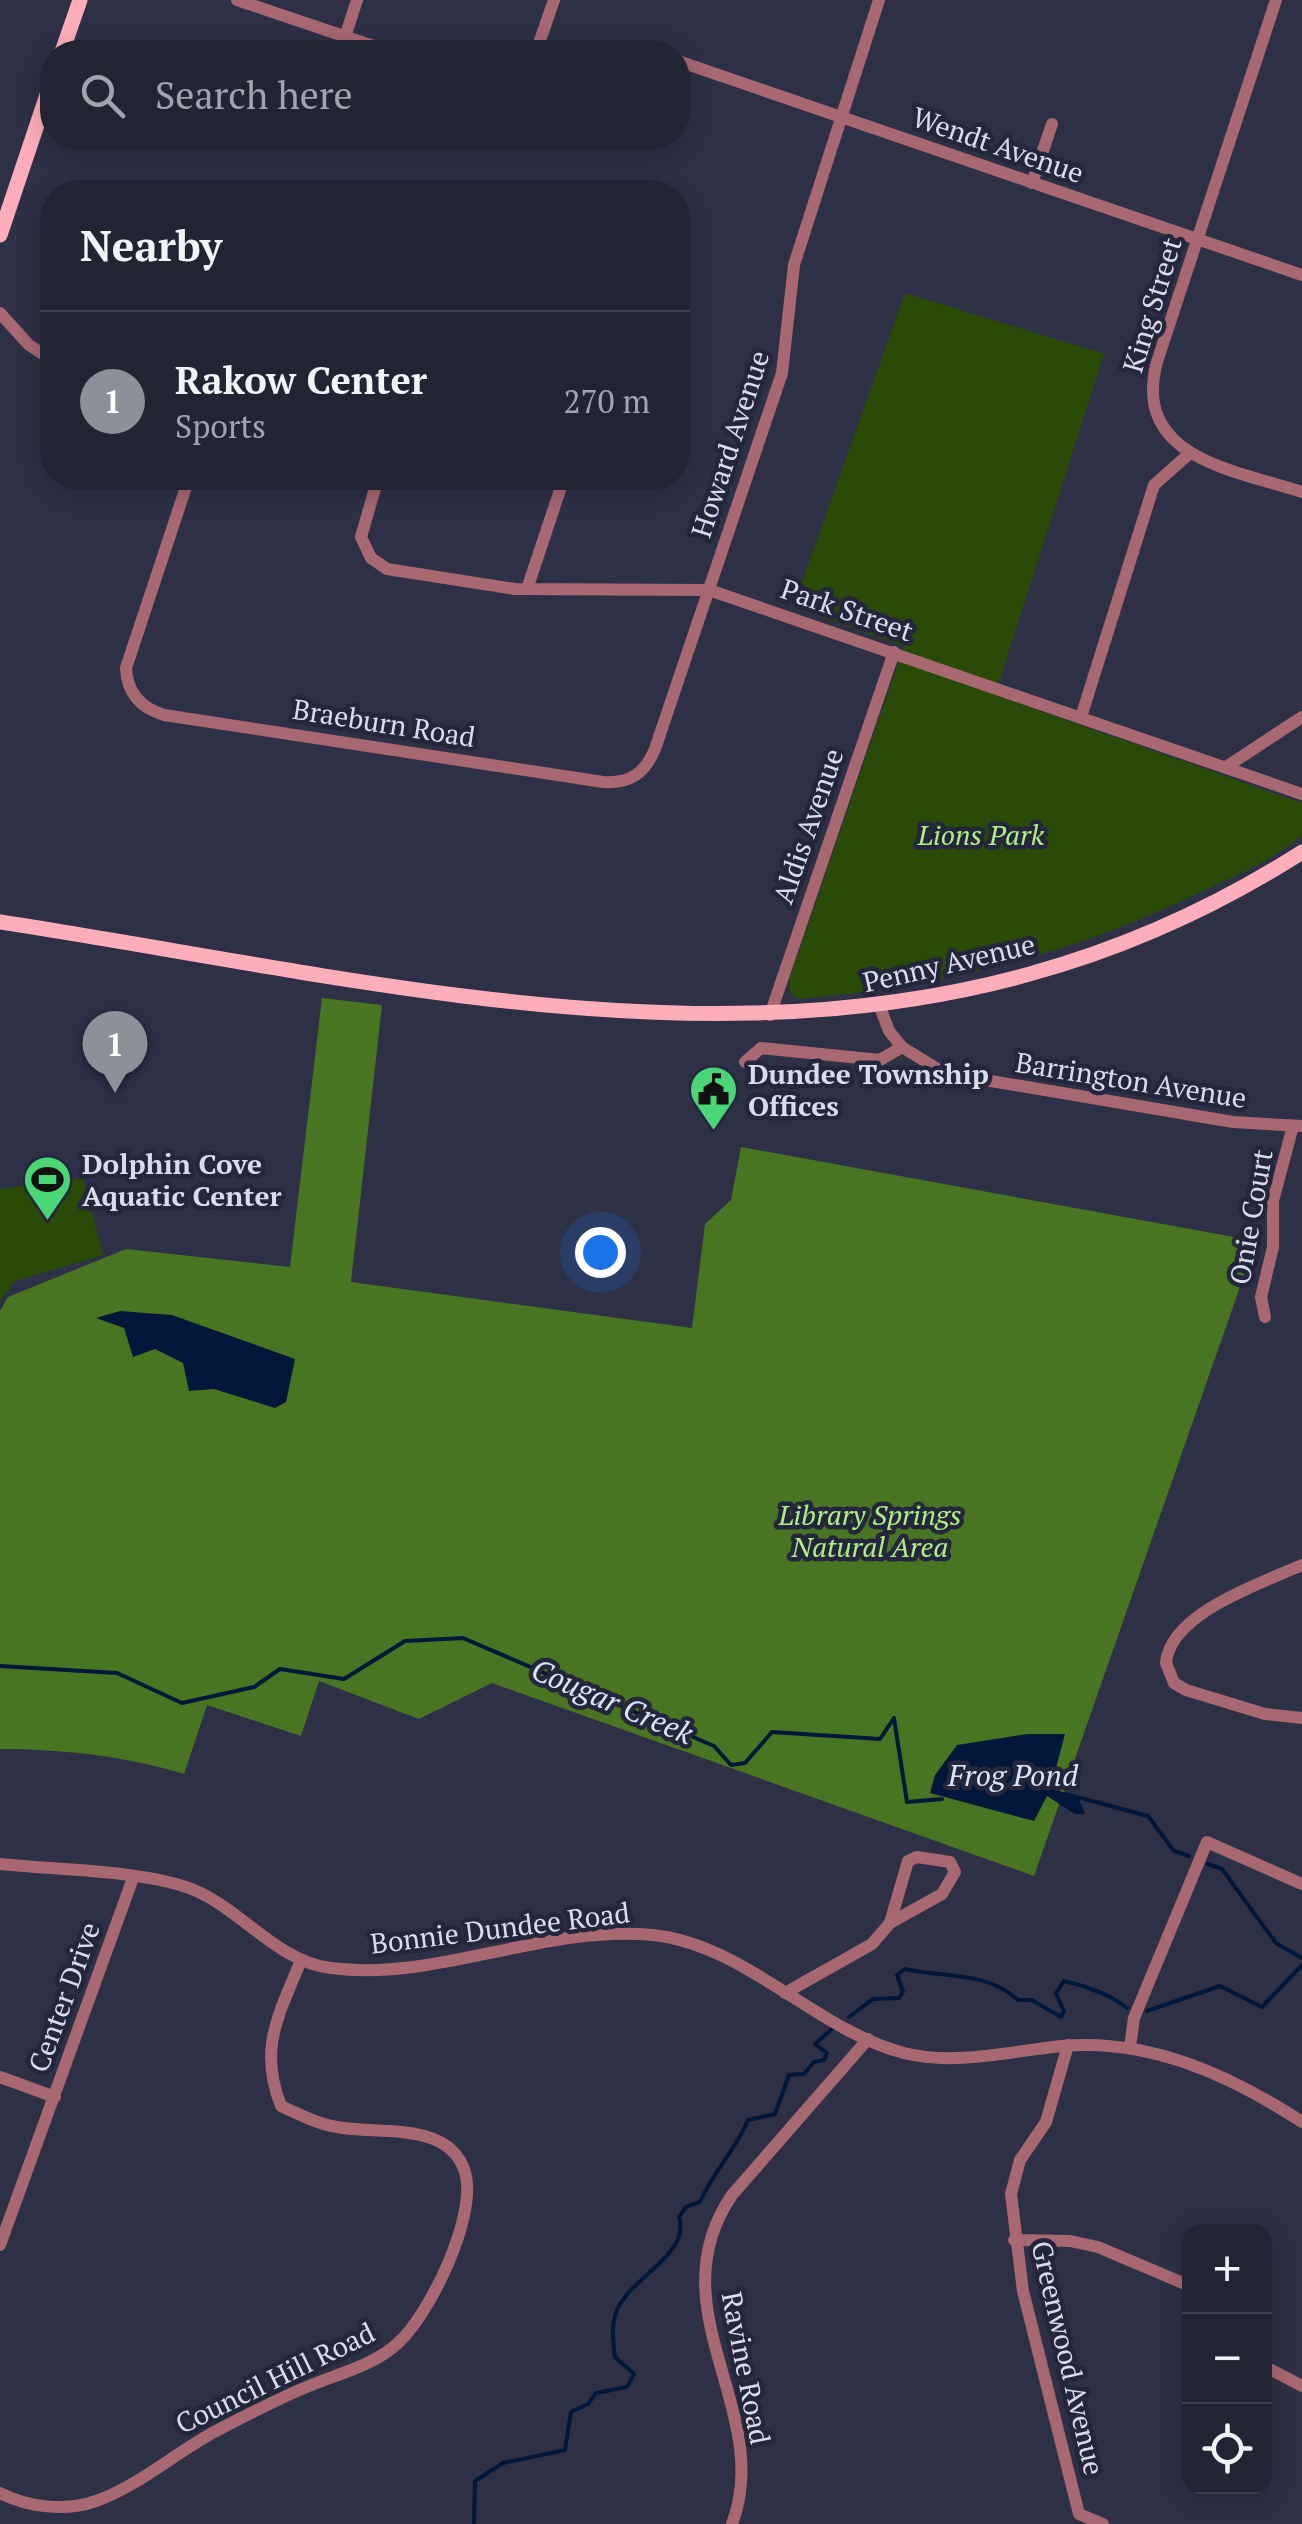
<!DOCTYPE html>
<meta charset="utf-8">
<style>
:root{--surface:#222434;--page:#2e3040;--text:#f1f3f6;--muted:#a2a4ac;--line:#3f414f;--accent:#8c9099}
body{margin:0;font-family:"PT Serif",serif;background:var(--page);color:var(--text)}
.controls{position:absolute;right:30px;bottom:30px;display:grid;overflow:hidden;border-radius:20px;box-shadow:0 5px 25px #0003}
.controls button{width:90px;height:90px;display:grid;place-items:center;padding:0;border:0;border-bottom:2px solid var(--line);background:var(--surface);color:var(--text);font:50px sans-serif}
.you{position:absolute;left:600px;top:1252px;width:35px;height:35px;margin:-25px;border:8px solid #fff;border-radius:50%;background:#1a73e8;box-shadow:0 0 0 15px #1a73e833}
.badge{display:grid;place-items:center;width:65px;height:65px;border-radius:50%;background:var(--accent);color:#fff;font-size:32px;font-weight:700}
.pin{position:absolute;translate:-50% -82px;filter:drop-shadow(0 2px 5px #0008)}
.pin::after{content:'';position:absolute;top:52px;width:35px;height:30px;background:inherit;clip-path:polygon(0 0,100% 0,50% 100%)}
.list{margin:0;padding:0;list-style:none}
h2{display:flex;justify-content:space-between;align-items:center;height:130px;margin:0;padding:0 40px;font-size:42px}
h2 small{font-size:32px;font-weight:400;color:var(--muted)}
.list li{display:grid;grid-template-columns:65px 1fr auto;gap:30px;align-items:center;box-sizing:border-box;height:180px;padding:0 40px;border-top:2px solid var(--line)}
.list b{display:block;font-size:38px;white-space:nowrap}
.list p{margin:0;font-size:32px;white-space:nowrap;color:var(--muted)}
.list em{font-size:32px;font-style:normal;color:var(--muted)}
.icon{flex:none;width:55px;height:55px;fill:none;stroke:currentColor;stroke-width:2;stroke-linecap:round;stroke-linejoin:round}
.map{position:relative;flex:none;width:1302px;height:2524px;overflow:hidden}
.search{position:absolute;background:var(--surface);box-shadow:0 5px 25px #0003;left:40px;top:40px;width:650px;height:110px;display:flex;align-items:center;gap:25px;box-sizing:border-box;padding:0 35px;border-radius:40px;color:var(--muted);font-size:38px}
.panel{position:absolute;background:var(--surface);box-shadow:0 5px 25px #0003;left:40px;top:180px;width:650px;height:310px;border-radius:40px}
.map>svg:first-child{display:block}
.green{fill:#2a4a08}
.forest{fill:#497522}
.water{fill:#001739}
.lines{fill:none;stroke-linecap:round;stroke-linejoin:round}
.stream{stroke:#001739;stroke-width:4}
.minor{stroke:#a76872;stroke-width:12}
.major{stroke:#fdaeba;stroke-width:15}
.labels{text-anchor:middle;stroke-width:9;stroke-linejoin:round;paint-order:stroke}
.street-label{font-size:28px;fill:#dadceb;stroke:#24263c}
.park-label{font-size:28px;font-style:italic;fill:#b1ee82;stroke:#24263c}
.poi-label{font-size:28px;font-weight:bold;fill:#dadceb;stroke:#24263c;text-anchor:start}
.water-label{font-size:30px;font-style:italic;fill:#d6e5f8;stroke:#24263c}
</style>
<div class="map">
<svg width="1302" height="2524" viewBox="0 0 1302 2524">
<rect width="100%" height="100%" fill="#2e3046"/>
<g class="green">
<path d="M 905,293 L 1104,354 L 995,695 L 1302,803 L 1302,835 C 1274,860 1237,875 1203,891 C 1074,954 943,987 800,999 L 791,995 L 789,980 L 904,646 L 793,607 Z"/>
<path d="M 83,1178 L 103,1255 L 15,1281 L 0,1300 L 0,1189 Z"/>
</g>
<path class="forest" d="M 322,998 L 382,1005 L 351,1282 L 692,1328 L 705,1224 L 731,1200 L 741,1147 L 1256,1241 L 1034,1876 L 492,1683 L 419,1719 L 319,1681 L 301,1736 L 207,1705 L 184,1774 C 125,1756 62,1749 0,1749 L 0,1311 L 8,1297 L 126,1249 L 290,1267 Z"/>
<g class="water">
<path d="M 120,1311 L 172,1315 L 295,1359 L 286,1402 L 275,1408 L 214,1389 L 189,1391 L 183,1363 L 155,1349 L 133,1357 L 124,1328 L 96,1318 Z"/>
<path d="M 1028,1734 L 1065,1734 L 1051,1787 L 1079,1799 L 1085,1814 L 1075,1814 L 1047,1796 L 1034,1821 L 930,1793 L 935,1775 L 957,1745 Z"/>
</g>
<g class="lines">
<g class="stream">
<path d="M 0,1666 L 117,1673 L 182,1703 L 254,1687 L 280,1669 L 344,1679 L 405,1641 L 463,1638 L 714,1746 L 731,1765 L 745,1763 L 772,1732 L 880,1739 L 894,1718 L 907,1802 L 942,1799"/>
<path d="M 1066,1794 L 1148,1816 L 1174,1851 L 1189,1856"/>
<path d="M 1208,1864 L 1222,1869 L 1276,1943 L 1302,1958"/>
<path d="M 1147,2011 L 1220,1986 L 1262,2007 L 1302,1965"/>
<path d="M 849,2017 L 873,1999 L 899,1998 L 903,1992 L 897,1975 L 905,1969 C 945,1978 987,1971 1018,2000 L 1032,2000 L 1061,2017 L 1064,2011 L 1056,1993 L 1064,1981 C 1085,1986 1110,1994 1127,2008"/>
<path d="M 474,2524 L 475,2481 L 503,2463 L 565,2450 L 571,2412 L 588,2404 L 596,2393 L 627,2387 L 634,2374 L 615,2357 C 613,2342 611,2324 617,2310 C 630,2278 691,2254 679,2217 L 686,2207 L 700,2202 C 713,2172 735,2151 748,2120 L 775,2114 L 789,2075 L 804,2074 L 814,2062 L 824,2060 L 827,2053 L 815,2044 L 833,2028"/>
</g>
<g class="minor">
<path d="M 237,0 L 391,52"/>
<path d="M 1276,0 L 1157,362 C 1131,458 1235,470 1302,492"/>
<path d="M 345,37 L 357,0"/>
<path d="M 644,49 L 653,52"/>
<path d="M 536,52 L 554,0"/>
<path d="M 678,61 L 1302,275"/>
<path d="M 1032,183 L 1052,124"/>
<path d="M 0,313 L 29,345 L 52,360"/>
<path d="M 189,478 L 126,668 C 127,693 141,708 164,715 L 603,782 C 630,784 645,773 655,749 L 782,373 L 794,265 L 879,0"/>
<path d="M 378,478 L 361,537 L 371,558 L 387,569 L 515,589 L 709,590 L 1302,794"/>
<path d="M 527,589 L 564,478"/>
<path d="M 1081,717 L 1154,485 L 1189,454"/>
<path d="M 1226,767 L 1302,717"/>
<path d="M 880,1007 L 889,1031 L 902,1047 L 944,1073 L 1233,1122 L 1302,1126"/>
<path d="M 770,1015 L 894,652"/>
<path d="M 745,1062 L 761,1048 L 880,1060 L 902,1047"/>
<path d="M 1265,1317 L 1261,1297 L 1273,1247 L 1273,1201 L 1293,1126"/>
<path d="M 1302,1565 C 1262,1583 1170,1613 1166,1663 L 1174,1683 L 1186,1690 L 1265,1714 L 1302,1718"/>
<path d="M 0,1864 C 54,1870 146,1870 194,1890 C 242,1910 278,1962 331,1968 C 438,1982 545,1924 653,1935 C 746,1945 816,2030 904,2053 C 955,2066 1011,2051 1062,2046 C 1149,2038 1230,2075 1302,2122"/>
<path d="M 785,1993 L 872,1944 L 890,1923 L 908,1861 L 917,1857 L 950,1862 L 955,1872 L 942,1894 L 890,1923"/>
<path d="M 1068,2045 L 1046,2122 L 1020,2160 L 1011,2194 L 1023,2291 L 1079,2514 L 1103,2524"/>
<path d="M 1130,2047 L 1134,2018 L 1207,1842 L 1302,1884"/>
<path d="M 0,2077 L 55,2097"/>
<path d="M 1014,2240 L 1070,2241 L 1098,2247 L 1190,2286"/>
<path d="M 0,2245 L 133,1878"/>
<path d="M 1264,2366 L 1302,2386"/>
<path d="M 0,2493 C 28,2507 65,2512 96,2501 C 138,2486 174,2454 214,2432 C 245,2416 277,2399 309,2386 C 340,2373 373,2366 398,2343 C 430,2314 478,2215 465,2172 C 449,2120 377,2135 337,2127 C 317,2124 299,2114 281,2106 C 258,2048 279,2015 301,1960"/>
<path d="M 732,2524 C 775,2412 654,2309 732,2195 L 868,2039"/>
</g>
<g class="major">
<path d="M 62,52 L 80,0"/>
<path d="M 0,235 L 52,80"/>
<path d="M 0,922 C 449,991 887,1118 1302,852"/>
</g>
</g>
<defs>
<symbol id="civic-pin" viewBox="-11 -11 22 30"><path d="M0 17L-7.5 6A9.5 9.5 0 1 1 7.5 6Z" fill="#4ad677" stroke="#24263c"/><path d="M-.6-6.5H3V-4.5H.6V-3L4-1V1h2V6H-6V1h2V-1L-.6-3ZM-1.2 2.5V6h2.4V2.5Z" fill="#111"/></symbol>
<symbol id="stadium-pin" viewBox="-11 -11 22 30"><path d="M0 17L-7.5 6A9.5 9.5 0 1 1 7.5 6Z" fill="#4ad677" stroke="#24263c"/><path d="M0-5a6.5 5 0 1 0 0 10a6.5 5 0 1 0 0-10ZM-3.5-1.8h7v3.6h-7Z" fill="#111"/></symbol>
</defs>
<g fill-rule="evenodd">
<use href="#civic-pin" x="686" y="1062" width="55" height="75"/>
<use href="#stadium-pin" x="20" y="1152" width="55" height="75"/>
</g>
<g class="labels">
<g class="street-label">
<text transform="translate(998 145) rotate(19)" y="10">Wendt Avenue</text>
<text transform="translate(1152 305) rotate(-73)" y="10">King Street</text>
<text transform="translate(730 444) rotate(-72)" y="10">Howard Avenue</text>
<text transform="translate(847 610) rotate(19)" y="10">Park Street</text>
<text transform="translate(384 723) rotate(9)" y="10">Braeburn Road</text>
<text transform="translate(808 826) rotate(-71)" y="10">Aldis Avenue</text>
<text transform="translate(949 963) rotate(-13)" y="10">Penny Avenue</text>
<text transform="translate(1131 1080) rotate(9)" y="10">Barrington Avenue</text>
<text transform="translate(1251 1217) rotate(-80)" y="10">Onie Court</text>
<text transform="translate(500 1928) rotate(-7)" y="10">Bonnie Dundee Road</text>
<text transform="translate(64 1997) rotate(-70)" y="10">Center Drive</text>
<text transform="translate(1068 2358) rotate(77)" y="10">Greenwood Avenue</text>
<text transform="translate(746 2368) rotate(79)" y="10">Ravine Road</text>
<text transform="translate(275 2378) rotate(-26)" y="10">Council Hill Road</text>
</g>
<g class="park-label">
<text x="981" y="845">Lions Park</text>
<text x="870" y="1525">Library Springs<tspan x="870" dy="32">Natural Area</tspan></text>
</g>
<g class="poi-label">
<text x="748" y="1084">Dundee Township<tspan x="748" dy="32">Offices</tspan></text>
<text x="82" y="1174">Dolphin Cove<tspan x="82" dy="32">Aquatic Center</tspan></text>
</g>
<g class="water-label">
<text transform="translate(612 1702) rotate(23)" y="10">Cougar Creek</text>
<text x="1013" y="1786">Frog Pond</text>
</g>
</g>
</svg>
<div class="controls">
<button>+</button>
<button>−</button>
<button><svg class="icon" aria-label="locate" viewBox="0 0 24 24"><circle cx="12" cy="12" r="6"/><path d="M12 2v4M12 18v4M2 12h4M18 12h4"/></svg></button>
</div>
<div class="you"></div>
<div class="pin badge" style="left:115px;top:1093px">1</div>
<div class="search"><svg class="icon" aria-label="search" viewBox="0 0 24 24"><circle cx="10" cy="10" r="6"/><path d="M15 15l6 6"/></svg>Search here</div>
<section class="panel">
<h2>Nearby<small></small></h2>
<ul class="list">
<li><span class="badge">1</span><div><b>Rakow Center</b><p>Sports</p></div><em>270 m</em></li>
</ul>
</section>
</div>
